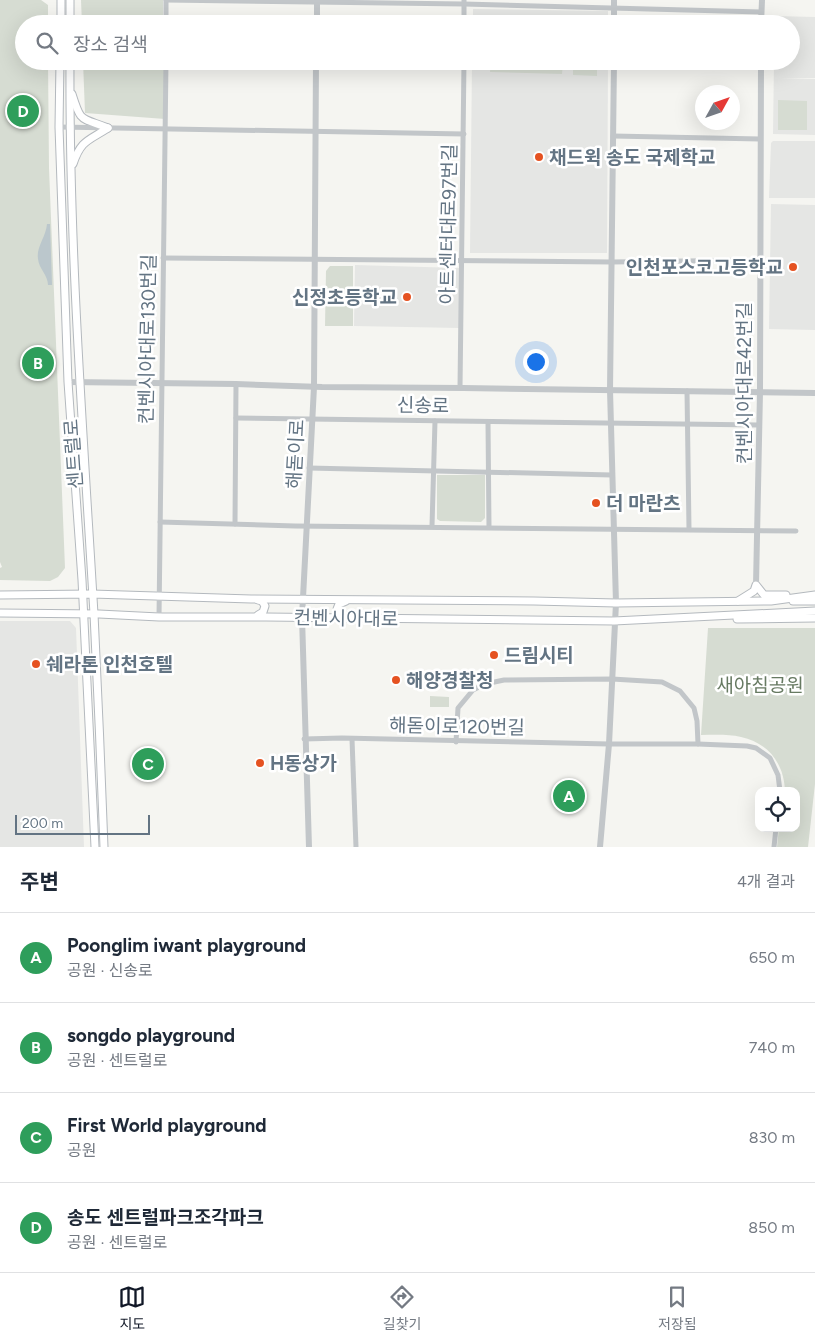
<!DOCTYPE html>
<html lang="ko">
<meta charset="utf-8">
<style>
:root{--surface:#fff;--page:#f6f6f7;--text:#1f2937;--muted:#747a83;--line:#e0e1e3;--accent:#111827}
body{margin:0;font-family:Figtree,"Noto Sans KR",sans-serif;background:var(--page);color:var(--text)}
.controls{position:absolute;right:15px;bottom:15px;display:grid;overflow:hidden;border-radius:10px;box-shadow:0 5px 20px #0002}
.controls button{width:45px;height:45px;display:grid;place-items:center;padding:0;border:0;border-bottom:1px solid var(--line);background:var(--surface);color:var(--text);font:25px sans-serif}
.compass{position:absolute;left:695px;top:85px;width:45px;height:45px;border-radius:50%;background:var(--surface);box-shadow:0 5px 20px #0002;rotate:50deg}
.scale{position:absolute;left:15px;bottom:12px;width:135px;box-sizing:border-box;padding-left:5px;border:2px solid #637483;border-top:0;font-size:14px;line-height:18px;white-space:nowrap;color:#637483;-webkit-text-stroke:4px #fff;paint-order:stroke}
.you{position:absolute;left:535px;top:361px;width:18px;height:18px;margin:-12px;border:4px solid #fff;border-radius:50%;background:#1a73e8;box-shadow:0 0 0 8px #1a73e833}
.badge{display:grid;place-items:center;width:32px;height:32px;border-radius:50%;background:var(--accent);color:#fff;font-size:16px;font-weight:700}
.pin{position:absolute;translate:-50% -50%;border:2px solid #fff;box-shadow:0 1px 5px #0006}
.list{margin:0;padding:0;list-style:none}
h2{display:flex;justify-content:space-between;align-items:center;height:65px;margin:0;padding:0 20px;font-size:21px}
h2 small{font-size:16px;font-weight:400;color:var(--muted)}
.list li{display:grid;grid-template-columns:32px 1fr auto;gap:15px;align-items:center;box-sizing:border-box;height:90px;padding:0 20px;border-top:1px solid var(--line)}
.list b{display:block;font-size:19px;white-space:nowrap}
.list p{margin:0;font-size:16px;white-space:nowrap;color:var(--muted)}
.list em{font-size:16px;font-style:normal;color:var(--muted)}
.icon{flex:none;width:28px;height:28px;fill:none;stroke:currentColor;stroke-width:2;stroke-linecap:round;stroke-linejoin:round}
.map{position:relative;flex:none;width:815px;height:847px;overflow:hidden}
.search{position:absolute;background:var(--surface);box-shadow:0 5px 20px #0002;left:15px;right:15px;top:15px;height:55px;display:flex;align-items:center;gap:12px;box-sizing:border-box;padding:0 18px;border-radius:28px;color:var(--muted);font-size:19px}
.sheet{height:425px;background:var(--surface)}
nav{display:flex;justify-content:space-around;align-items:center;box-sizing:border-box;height:70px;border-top:1px solid var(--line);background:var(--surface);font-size:14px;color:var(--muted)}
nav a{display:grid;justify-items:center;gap:2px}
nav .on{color:var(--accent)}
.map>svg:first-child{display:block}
.built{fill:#e5e6e4}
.green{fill:#d6dcd2}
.water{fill:#bbc7cc}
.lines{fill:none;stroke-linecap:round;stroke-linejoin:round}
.secondary-casing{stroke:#b4b9be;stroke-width:9}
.minor{stroke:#c2c6c9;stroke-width:5}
.tertiary{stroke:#c2c6c9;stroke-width:6}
.secondary{stroke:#fff;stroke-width:7}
.poi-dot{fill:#e55221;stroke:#fff;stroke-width:2}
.labels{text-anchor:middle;stroke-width:5;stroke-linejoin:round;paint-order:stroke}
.poi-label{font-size:19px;font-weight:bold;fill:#637483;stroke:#fff;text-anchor:start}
.street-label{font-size:19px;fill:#637483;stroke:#fff}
.park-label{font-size:19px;fill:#677a62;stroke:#fff}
</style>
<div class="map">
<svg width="815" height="847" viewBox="0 0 815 847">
<rect width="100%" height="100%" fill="#f5f5f1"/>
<g class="built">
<path d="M 473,9 L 608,11 L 608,24 L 473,24 Z"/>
<path d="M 774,16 L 815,17 L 815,78 L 779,78 L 815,79 L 815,135 L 773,134 L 774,61 L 791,61 L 791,24 L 774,24 Z"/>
<path d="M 472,61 L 608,61 L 607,253 L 470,253 Z"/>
<path d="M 773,141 L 815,141 L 815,198 L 769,198 L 771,143 Z"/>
<path d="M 771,204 L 815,205 L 815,330 L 769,329 Z"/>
<path d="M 355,265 L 459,268 L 459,328 L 354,326 Z"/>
<path d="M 0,621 L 70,621 L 76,628 L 84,847 L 0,847 Z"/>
</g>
<g class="green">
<path d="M 0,0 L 41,0 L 48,5 L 48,24 L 24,24 L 24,61 L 48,61 L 49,168 L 65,568 L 58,577 L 50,581 L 0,580 L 0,568 L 2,567 L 0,562 Z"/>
<path d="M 81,0 L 163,0 L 163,24 L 82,24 Z"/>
<path d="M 83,61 L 164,61 L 165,119 L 85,113 Z"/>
<path d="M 491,61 L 563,61 L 562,74 L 490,72 Z"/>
<path d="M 573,61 L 597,61 L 597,76 L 573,75 Z"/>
<path d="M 778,100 L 807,101 L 807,130 L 778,130 Z"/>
<path d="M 330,266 L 353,266 L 353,326 L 325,326 L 326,271 Z"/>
<path d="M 437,475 L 485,475 L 485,518 L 481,522 L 440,521 L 437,519 Z"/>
<path d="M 708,628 L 815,628 L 815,784 L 808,847 L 777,847 L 779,828 L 796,828 L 796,791 L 785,791 C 784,763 768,743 741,737 C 728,734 714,735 701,735 Z"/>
<path d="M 430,696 L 449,697 L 449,707 L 430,707 Z"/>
</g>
<path class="water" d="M 47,224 L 50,224 L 52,285 L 48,285 C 48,275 39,269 38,259 C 36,247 46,237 47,224 Z"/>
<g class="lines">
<defs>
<g id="secondary">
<path d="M 61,0 L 61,24"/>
<path d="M 70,24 L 70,0"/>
<path d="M 60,61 L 59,127 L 68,382 L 82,580 L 95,847"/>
<path d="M 70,61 C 69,246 83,430 94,614 C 98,692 101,769 104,847"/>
<path d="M 72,94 C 81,123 80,117 108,128"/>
<path d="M 73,164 C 81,140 88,141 108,128"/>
<path d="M 0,595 L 92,594 L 251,599 L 534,601 L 616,603 L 771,601 L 815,595"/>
<path d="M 258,600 L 262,601 L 265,606 L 263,612 L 258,615"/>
<path d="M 346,601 L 339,604 L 337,609 L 339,612 L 347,617"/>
<path d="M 738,601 L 754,591 L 756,585 L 764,595 L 786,595"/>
<path d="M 793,601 L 815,601"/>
<path d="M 0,613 L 99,614 L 159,617 L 266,617 L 614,621 L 815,611"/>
<path d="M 737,619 L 815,618"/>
</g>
</defs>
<use href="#secondary" class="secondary-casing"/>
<g class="minor">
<path d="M 166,0 L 464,4 L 761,12"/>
<path d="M 166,24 L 166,0"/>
<path d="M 464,24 L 464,0"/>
<path d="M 59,127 L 464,134"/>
<path d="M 613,136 L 760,139"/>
<path d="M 163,258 L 612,262 L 760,260"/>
<path d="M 460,388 L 464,61"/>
<path d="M 687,391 L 689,529"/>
<path d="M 236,418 L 759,425"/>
<path d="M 488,422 L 489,527"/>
<path d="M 309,468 L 612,475"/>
<path d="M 160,522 L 295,526 L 796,531"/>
<path d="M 235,524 L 236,384"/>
<path d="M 432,526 L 435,421"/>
<path d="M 159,617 L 166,61"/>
<path d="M 304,739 L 342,738 L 609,744 L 698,744 L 747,746 L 756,748 L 770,758 L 778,775 L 780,791"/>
<path d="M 352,739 L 356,847"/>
<path d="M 456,742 L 458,708 L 473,690 L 485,684 L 504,680 L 612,679 L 662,682 L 680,691 L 694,708 L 697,721 L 698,744"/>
<path d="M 774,847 L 776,828"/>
</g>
<g class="tertiary">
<path d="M 317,24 L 317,0"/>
<path d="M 614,24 L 614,0"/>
<path d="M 761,24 L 762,0"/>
<path d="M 68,382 L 236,384 L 322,387 L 463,388 L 815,393"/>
<path d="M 756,585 L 760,392 L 761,61"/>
<path d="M 309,847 L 302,617 L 314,387 L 316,61"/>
<path d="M 600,847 L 609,744 L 616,603 L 610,390 L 614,61"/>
</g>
<use href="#secondary" class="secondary"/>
</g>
<g class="poi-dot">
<circle cx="539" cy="157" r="5"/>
<circle cx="793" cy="267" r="5"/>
<circle cx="407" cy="297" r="5"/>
<circle cx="596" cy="503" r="5"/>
<circle cx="494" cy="655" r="5"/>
<circle cx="36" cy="664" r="5"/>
<circle cx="396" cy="680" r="5"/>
<circle cx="260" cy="763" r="5"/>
</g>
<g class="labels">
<g class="poi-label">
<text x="549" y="164">채드윅 송도 국제학교</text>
<text x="783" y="274" text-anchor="end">인천포스코고등학교</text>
<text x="397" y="304" text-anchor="end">신정초등학교</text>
<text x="606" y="510">더 마란츠</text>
<text x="504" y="662">드림시티</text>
<text x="46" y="671">쉐라톤 인천호텔</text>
<text x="406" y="687">해양경찰청</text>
<text x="270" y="770">H동상가</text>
</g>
<g class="street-label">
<text transform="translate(448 224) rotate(-89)" y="7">아트센터대로97번길</text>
<text transform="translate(147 339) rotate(-89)" y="7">컨벤시아대로130번길</text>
<text transform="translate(744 383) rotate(-90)" y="7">컨벤시아대로42번길</text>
<text transform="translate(423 405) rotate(1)" y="7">신송로</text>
<text transform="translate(73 454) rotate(-94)" y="7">센트럴로</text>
<text transform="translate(295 454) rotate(-87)" y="7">해돋이로</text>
<text transform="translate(346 618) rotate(1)" y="7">컨벤시아대로</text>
<text transform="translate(457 726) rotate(1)" y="7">해돋이로120번길</text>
</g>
<g class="park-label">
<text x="760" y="692">새아침공원</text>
</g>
</g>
</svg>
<div class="controls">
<button><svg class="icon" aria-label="locate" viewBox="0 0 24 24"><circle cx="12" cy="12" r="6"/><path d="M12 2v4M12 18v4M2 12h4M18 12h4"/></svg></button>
</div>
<svg class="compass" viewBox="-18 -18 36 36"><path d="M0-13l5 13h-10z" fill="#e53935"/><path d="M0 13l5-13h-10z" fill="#747a83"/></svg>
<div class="scale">200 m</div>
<div class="you"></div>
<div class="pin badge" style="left:569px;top:796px;background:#2e9e5b">A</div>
<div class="pin badge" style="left:38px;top:363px;background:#2e9e5b">B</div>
<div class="pin badge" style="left:148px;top:764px;background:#2e9e5b">C</div>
<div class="pin badge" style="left:23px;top:111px;background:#2e9e5b">D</div>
<div class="search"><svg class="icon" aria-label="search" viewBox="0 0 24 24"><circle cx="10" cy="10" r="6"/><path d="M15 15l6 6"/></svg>장소 검색</div>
</div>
<section class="sheet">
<h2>주변<small>4개 결과</small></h2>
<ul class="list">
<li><span class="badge" style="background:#2e9e5b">A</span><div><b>Poonglim iwant playground</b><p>공원 · 신송로</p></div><em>650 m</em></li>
<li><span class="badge" style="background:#2e9e5b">B</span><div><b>songdo playground</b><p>공원 · 센트럴로</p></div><em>740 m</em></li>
<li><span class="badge" style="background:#2e9e5b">C</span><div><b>First World playground</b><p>공원</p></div><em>830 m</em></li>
<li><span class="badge" style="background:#2e9e5b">D</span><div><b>송도 센트럴파크조각파크</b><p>공원 · 센트럴로</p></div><em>850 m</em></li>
</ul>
</section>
<nav>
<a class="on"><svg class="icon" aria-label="map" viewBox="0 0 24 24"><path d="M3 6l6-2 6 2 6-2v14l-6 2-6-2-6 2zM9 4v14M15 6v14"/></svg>지도</a>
<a><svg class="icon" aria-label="directions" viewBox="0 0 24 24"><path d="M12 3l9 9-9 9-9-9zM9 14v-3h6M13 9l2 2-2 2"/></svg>길찾기</a>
<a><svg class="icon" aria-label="saved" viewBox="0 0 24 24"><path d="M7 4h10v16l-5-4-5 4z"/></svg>저장됨</a>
</nav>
